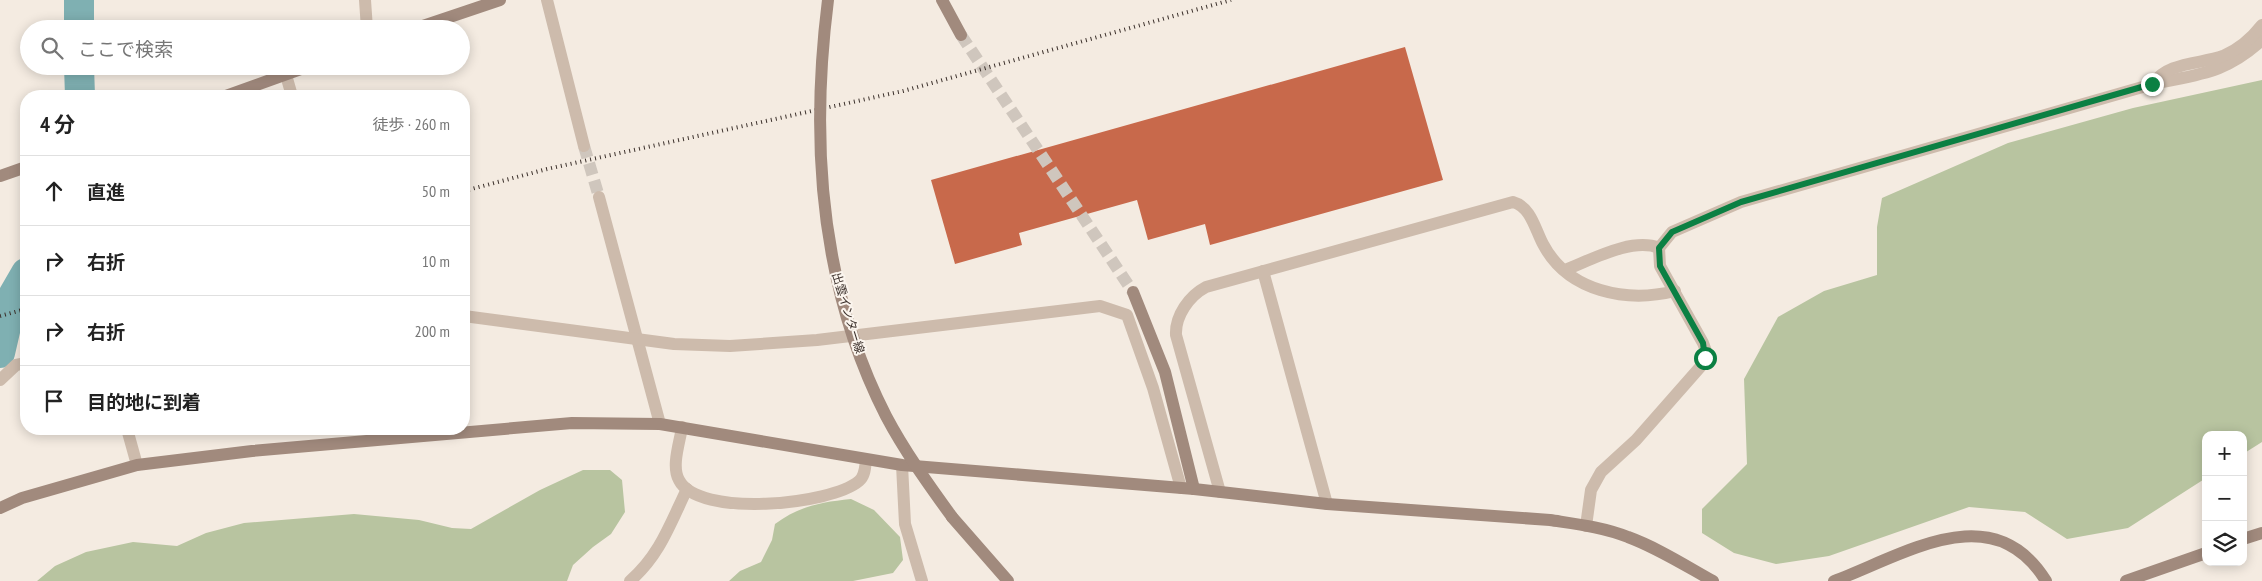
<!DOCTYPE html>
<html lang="ja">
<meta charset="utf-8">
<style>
:root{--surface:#fff;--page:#f6f6f6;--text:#222;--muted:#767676;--line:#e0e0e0}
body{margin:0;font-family:"PT Sans Narrow","Noto Sans JP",sans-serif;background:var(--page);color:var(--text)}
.controls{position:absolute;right:15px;bottom:15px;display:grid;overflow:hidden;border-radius:10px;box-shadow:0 2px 12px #0003}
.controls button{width:45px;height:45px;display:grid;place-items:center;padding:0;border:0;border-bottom:1px solid var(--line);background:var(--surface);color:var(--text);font:25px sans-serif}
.stop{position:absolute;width:15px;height:15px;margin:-11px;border:4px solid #0b8043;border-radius:50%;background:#fff}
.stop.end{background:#0b8043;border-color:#fff;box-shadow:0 1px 5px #0008}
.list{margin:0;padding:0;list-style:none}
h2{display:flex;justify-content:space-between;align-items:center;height:65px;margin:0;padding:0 20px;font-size:21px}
h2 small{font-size:16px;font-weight:400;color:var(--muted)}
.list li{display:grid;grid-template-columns:32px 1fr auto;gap:15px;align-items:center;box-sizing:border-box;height:70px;padding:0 20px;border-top:1px solid var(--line)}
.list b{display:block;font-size:19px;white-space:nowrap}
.list em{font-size:16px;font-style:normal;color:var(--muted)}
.icon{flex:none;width:28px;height:28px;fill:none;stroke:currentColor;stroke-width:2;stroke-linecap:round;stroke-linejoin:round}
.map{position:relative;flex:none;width:2262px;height:581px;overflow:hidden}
.search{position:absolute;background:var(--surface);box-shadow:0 2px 12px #0003;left:20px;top:20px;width:450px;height:55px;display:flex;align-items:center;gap:12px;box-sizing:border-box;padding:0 18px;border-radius:28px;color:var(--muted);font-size:19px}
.panel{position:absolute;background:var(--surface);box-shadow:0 2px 12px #0003;left:20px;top:90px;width:450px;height:345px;border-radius:20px}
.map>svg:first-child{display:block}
.green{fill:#b8c4a0}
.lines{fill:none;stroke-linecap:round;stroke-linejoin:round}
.river{stroke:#7fb0b2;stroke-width:30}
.building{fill:#c8694b}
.street-tunnel{stroke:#cfc6bd;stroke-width:12;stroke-dasharray:12 6;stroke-linecap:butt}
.secondary-tunnel{stroke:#cfc6bd;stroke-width:12;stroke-dasharray:12 6;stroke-linecap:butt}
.street{stroke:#cdbbac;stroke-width:12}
.secondary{stroke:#a18a7d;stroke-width:12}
.rail{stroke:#3b302b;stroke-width:4;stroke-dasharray:1 4;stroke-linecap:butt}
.secondary-bridge{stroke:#a18a7d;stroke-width:12}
.route{stroke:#0b8043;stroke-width:6}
.labels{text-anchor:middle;stroke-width:4;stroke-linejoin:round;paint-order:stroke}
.street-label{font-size:12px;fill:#3b302b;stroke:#fbf5ee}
</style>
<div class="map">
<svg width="2262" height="581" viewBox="0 0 2262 581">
<rect width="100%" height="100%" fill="#f4ebe1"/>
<g class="green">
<path d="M 2262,80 L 2262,442 L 2243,454 L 2243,435 L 2206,435 L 2206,478 L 2128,528 L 2067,539 L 2025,512 L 1969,507 L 1829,556 L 1776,564 L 1734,553 L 1702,533 L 1702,509 L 1747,464 L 1744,379 L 1778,317 L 1824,291 L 1877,275 L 1877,227 L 1882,198 L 2008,143 L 2133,108 Z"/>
<path d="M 583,470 L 610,470 L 622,480 L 625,512 L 611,534 L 593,547 L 573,565 L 567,581 L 37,581 L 55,566 L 86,552 L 133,542 L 177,546 L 206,533 L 244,523 L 354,514 L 419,520 L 452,528 L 471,529 L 540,490 Z"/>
<path d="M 851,499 L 874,510 L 900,537 L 903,560 L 893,573 L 853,581 L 729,581 L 740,571 L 761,562 L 772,540 L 775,524 C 799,506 822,502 851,499 Z"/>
</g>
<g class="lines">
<g class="river">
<path d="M 79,29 L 79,0"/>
<path d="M 79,66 L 80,96"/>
<path d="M 0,353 L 6,327 L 8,304 L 26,273"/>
</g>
</g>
<path class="building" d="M 1405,47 L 1443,180 L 1210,245 L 1205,224 L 1148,240 L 1137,200 L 1019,233 L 1022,245 L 955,264 L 931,180 Z"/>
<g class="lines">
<path class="street-tunnel" d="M 584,146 L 599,197"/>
<path class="secondary-tunnel" d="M 961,35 L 1133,292"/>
<g class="street">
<path d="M 365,0 L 367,29"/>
<path d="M 547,0 L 584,146"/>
<path d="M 286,75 L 292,96"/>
<path d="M 2153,84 C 2199,74 2225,74 2262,40"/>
<path d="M 599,197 L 660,424"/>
<path d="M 1565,270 C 1591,260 1632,237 1659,248"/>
<path d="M 1263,271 L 1327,504"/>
<path d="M 464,316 L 674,344 L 730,346 L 817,340 L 1100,306 L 1127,315 L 1153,388 L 1181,488"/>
<path d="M 0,380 L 16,365 L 26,363"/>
<path d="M 682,427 C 680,442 671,466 679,480 C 698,518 831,505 859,481 C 865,476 865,468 866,460"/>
<path d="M 127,429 L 137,465"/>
<path d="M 902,465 L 905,524 L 922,581"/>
<path d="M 1220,492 L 1176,335 C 1175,316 1189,296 1206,287 L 1513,202 C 1531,207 1535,229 1543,244 C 1568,292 1627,303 1675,291"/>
<path d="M 1586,526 L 1591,490 L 1601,472 L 1636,440 L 1702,365 L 1706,351 L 1703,343 L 1660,266 L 1659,248 L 1672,232 L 1741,202 L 2153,84 C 2166,62 2201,64 2223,56 C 2240,49 2251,39 2262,25"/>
<path d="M 630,581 C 660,555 670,524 687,489"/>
</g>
<g class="secondary">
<path d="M 942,0 L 961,35"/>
<path d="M 414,29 L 500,0"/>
<path d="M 226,96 L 309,66"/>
<path d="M 0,176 L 26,167"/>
<path d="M 1133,292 L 1165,372 L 1194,489"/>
<path d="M 0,508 L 22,498 L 137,465 L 252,451 L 572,423 L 660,424 L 902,465 L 1194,489 L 1327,504 L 1550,520 C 1576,524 1603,527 1628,537 C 1658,548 1686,566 1713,581"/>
<path d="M 952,517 L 1008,581"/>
<path d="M 2243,539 L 2262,533"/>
<path d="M 1834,581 C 1904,555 1993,495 2046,581"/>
<path d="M 2126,581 L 2206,553"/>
</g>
<g class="rail">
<path d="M 464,191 L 547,169 L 903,91 L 1231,0"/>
<path d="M 0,316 L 26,309"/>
</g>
<path class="secondary-bridge" d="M 828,0 C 810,142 820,287 886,416 C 905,452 929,485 952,517"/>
</g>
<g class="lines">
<path class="route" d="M 1705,358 L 1703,343 L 1660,266 L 1659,248 L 1672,232 L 1741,202 L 2152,84"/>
</g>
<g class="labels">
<g class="street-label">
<text transform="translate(848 313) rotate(73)" y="4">出雲インター線</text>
</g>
</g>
</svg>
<div class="controls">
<button>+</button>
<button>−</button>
<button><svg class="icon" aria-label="layers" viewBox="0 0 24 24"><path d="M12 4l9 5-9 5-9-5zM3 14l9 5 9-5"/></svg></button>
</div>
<div class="stop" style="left:1705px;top:358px"></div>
<div class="stop end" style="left:2152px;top:84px"></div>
<div class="search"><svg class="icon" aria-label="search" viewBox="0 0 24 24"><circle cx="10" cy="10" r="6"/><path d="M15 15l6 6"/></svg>ここで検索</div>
<section class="panel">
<h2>4 分<small>徒歩 · 260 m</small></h2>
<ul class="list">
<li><svg class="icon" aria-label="ahead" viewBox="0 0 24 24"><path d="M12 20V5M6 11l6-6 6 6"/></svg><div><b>直進</b></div><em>50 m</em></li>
<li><svg class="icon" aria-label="right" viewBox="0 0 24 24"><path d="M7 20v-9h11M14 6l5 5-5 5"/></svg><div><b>右折</b></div><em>10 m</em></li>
<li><svg class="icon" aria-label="right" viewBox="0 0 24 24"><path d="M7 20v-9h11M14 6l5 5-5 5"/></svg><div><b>右折</b></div><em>200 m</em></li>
<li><svg class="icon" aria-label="arrive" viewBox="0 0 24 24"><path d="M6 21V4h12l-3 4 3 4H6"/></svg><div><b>目的地に到着</b></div></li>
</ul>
</section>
</div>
